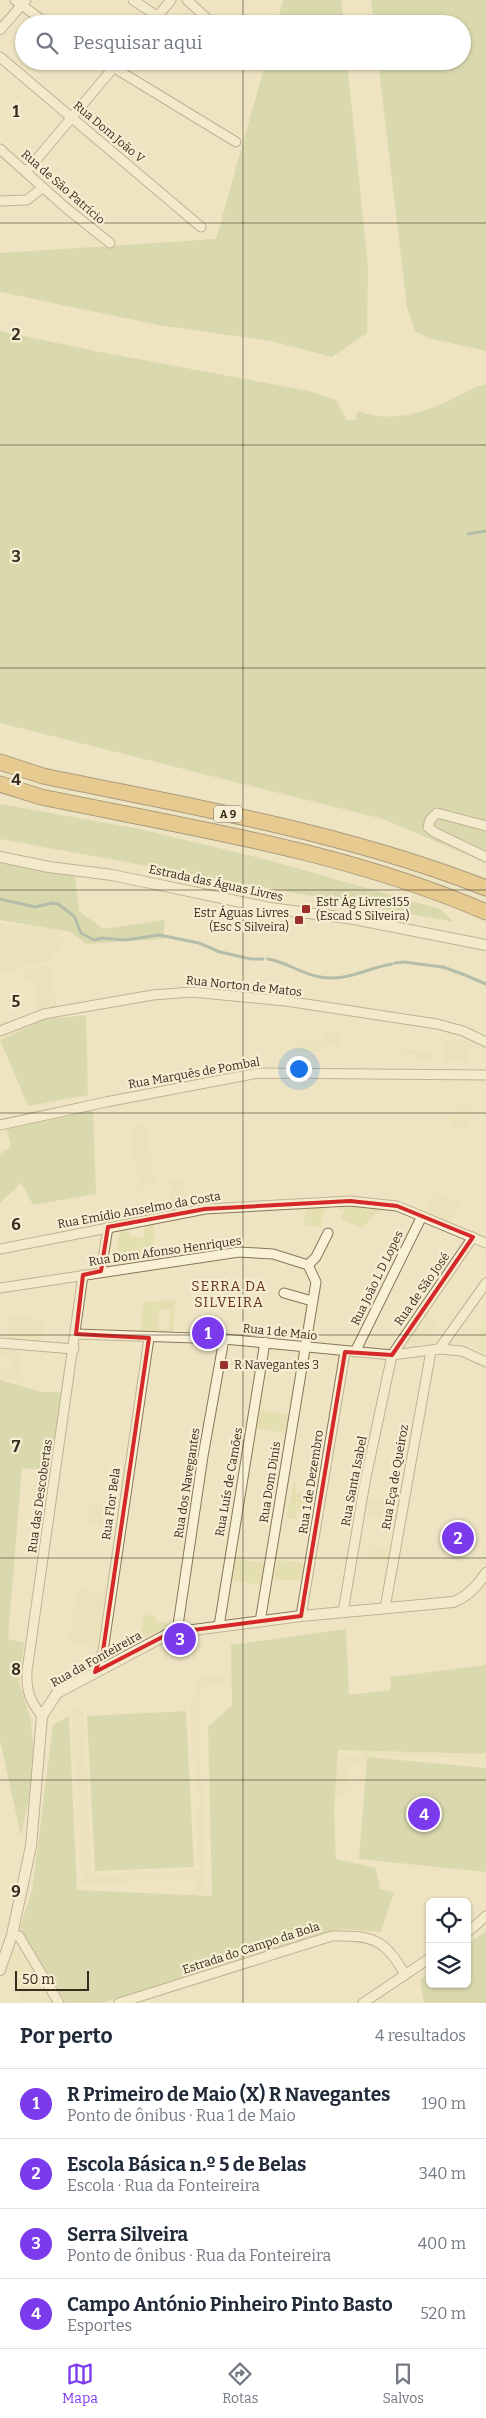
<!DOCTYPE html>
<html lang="pt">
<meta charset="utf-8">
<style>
:root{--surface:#fff;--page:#f2f2f3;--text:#1f2937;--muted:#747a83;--line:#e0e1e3;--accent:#7c3aed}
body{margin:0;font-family:Bitter,serif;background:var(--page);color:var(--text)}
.controls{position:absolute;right:15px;bottom:15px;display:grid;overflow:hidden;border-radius:8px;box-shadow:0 1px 4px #0004}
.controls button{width:45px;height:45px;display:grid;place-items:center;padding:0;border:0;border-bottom:1px solid var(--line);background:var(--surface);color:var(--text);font:25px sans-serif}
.scale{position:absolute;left:15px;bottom:12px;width:74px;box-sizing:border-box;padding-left:5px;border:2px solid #382c1e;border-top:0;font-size:14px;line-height:18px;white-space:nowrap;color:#382c1e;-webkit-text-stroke:4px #f6eed2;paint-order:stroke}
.you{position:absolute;left:298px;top:1068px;width:18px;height:18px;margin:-12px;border:4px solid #fff;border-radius:50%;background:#1a73e8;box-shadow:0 0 0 8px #1a73e833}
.badge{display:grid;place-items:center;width:32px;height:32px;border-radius:50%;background:var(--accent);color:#fff;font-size:16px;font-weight:700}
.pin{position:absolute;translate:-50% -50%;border:2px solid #fff;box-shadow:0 1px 5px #0006}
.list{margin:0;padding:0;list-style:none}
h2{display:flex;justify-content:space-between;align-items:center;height:65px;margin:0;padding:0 20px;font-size:21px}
h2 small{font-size:16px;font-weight:400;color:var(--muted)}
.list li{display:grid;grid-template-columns:32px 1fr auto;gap:15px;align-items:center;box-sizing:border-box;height:70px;padding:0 20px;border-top:1px solid var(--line)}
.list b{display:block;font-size:19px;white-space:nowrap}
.list p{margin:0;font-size:16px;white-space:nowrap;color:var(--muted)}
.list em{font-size:16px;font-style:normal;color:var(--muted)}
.icon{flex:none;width:28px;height:28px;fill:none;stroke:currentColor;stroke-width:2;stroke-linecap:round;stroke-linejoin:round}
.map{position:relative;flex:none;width:486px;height:2003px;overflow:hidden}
.search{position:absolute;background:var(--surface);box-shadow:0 1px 4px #0004;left:15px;right:15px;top:15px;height:55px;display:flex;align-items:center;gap:12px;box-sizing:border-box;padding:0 18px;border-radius:28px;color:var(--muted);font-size:19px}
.sheet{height:345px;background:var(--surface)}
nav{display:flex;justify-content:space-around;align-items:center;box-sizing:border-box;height:70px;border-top:1px solid var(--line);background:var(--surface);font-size:14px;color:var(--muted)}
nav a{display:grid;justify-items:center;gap:2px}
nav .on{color:var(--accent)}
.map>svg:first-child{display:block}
.farmland{fill:#e4dfb0;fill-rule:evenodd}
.green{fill:#c2cc96}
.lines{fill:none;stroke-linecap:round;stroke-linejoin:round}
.stream{stroke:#6c8f89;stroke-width:3}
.minor-casing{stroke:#887659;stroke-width:11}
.tertiary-casing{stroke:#887659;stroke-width:12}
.motorway-casing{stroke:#56432e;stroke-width:17}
.minor{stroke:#f9f1d6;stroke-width:9}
.tertiary{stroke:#f9f1d6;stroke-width:10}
.motorway{stroke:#deab53;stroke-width:15}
.marked{fill:none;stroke:#d62828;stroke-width:4;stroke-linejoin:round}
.grid{fill:none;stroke:#382c1e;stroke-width:1;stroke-opacity:0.55}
.poi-dot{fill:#983029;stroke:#f6eed2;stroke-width:2}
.labels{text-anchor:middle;stroke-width:4.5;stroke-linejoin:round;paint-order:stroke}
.shield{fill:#f6eed2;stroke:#716654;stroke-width:1}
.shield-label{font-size:11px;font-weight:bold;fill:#382c1e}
.street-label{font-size:12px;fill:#382c1e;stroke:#f6eed2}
.poi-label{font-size:12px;fill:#382c1e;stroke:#f6eed2;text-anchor:start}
.neighbourhood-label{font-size:14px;letter-spacing:1px;fill:#65311d;stroke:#f6eed2}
.grid-label{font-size:16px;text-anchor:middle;font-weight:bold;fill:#382c1e;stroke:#f6eed2;stroke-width:4.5;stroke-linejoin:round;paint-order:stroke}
</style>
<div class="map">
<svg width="486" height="2003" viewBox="0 0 486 2003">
<rect width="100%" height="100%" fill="#eee4c2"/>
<g class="farmland">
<path d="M 0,923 L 59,930 L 61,940 L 65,942 L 50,960 L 26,965 L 0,975 Z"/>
<path d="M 50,966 L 57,1008 L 40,1011 L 32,979 L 27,980 L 24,970 Z"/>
<path d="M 323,1030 L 341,1034 L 340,1046 L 323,1045 L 322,1052 L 294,1051 L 295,1039 L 322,1042 Z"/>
<path d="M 448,1036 L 472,1043 L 467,1062 L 451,1060 L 450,1064 L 442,1064 L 447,1040 L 451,1042 L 452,1038 Z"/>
<path d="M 398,1048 L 432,1053 L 430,1061 L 417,1060 L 417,1056 L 398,1052 Z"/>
<path d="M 458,1103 L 472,1107 L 470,1114 L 465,1114 L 464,1118 L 468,1119 L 465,1129 L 449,1127 L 452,1114 L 453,1117 L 459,1118 L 460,1114 L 453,1112 Z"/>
<path d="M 146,1125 L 155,1184 L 139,1187 L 130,1127 Z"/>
<path d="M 169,1179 L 184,1180 L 188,1206 L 174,1208 Z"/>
<path d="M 434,1190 L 461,1203 L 451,1221 L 434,1214 L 432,1217 L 427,1215 Z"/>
<path d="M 326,1207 L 321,1223 L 322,1228 L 304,1224 L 306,1208 Z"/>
<path d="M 339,1207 L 366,1207 L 382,1210 L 371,1218 L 363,1228 L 341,1220 L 345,1209 L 339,1210 Z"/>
<path d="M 154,1222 L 154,1246 L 142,1247 L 140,1261 L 137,1261 L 135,1257 L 115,1264 L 120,1230 L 129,1228 L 130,1236 L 143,1238 L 145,1224 Z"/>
<path d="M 175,1300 L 173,1332 L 141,1331 L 143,1302 ZM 159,1309 L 171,1310 L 169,1330 L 158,1329 Z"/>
<path d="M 426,1314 L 440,1325 L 432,1334 L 434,1345 L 409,1343 L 405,1341 Z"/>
<path d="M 9,1315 L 44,1321 L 41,1343 L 7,1340 Z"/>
<path d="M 486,1321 L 486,1350 L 483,1352 L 459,1338 L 463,1334 L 469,1337 Z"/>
<path d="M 0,1350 L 19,1351 L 20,1380 L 1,1379 L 0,1369 L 12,1366 L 14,1363 L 10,1355 L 0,1357 Z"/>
<path d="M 260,1410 L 289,1415 L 285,1433 L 257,1428 Z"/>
<path d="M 295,1478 L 297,1519 L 287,1518 L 285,1523 Z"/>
<path d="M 296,1493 L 314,1496 L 311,1514 L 298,1511 Z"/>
<path d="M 370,1500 L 399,1504 L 395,1527 L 386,1525 L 387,1518 L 368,1515 Z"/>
<path d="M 89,1502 L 117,1507 L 114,1529 L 85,1524 Z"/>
<path d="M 374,1546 L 391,1548 L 389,1563 L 365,1557 L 366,1551 L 373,1552 Z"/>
<path d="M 235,1559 L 265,1563 L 261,1585 L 232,1581 Z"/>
<path d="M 277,1560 L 306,1563 L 303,1581 L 274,1579 Z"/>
<path d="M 76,1589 L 105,1593 L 98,1648 L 69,1643 Z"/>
<path d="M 144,1615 L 156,1616 L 156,1621 L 172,1624 L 140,1641 Z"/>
<path d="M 223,1674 L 223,1685 L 198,1687 L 201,1700 L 201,1780 L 206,1835 L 205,1873 L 201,1890 L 195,1898 L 193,1894 L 197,1884 L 184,1878 L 87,1884 L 82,1882 L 77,1760 L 72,1754 L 73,1716 L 71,1712 L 76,1708 L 79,1712 L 84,1710 L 91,1875 L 198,1870 L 196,1812 L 199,1806 L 197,1767 L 193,1763 L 190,1705 L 197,1688 L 196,1677 Z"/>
<path d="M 369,1751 L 456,1754 L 486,1757 L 486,1761 L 455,1757 L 409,1757 L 378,1754 L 377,1760 L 365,1759 L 364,1768 L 348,1764 L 346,1790 L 344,1790 L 343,1793 L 334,1796 L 336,1759 Z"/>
<path d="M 22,1947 L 54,2003 L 26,2003 L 8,1971 L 14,1949 L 17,1951 Z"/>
</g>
<g class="green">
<path d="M 283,0 L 341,0 L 344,24 L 277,24 Z"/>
<path d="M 371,0 L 486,0 L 486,351 L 428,338 L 415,331 L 407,308 L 378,61 L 462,61 L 462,24 L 374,24 Z"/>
<path d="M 266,61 L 347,61 L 368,267 L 367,333 L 332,357 L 271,341 L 158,325 L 0,292 L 0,253 L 216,239 Z"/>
<path d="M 0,331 L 95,351 L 309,391 L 336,400 L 347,420 L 356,420 L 357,411 C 392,423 422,414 454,398 C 464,393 475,386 486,384 L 486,863 L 383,819 L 0,723 Z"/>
<path d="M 0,804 L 140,829 L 272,861 L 440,909 L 454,922 L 0,839 Z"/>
<path d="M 0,860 L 75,876 L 79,911 L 103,929 L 165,920 L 163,939 L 86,944 L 71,932 L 0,920 Z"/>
<path d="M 86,1015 L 88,1095 L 28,1106 L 0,1040 L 42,1020 Z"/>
<path d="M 93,1110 L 96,1194 L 33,1205 L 21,1183 L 0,1203 L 0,1154 L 11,1146 L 6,1128 Z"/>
<path d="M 0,1380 L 42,1392 L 63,1392 L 49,1470 L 22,1468 L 8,1639 L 24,1643 L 19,1682 L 31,1720 L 35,1767 L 21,1836 L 0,1740 Z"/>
<path d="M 346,1629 L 349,1695 L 390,1690 L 391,1677 L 486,1665 L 486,1754 L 338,1750 L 334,1811 L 336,1859 L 376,1868 L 380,1889 L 394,1892 L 381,1932 L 341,1929 L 101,2003 L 66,2003 L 20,1928 L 32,1891 L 53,1725 L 69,1716 L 77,1890 L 212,1896 L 208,1727 L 232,1705 L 231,1645 Z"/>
<path d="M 186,1711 L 194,1867 L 95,1871 L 87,1716 Z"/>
<path d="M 367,1757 L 486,1768 L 486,1872 L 359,1859 Z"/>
<path d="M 486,1931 L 486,2003 L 424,2003 L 420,1979 L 430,1972 L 430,1984 L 467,1984 L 467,1945 Z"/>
</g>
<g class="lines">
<g class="stream">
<path d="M 468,534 L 486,531"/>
<path d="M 0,899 L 35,907 L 52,903 L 58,904 L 74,916 L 81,933 L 94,940 L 102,938 L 125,940 L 159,935 L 199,943 L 220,952 L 251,959 L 263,959"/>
<path d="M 268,959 C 287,962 301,974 320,977 C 346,982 367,968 392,964"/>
<path d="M 395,963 L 404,962 L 442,967"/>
<path d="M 443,967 L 465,975"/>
<path d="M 467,976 L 486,984"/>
</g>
<defs>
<g id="minor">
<path d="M 15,0 L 47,24"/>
<path d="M 133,0 L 157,16"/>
<path d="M 187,0 L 213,24"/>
<path d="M 151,24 L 171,0"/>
<path d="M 0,30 L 26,0"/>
<path d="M 0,57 L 201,227"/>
<path d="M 103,61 L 236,142"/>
<path d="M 253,61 L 254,62"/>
<path d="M 0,149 L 66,208 L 110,243"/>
<path d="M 26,172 L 119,61"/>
<path d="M 0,201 L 27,200 L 42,188"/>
<path d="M 486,826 L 437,813 L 430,820 L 428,827 L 434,832 L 486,857"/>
<path d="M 0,1031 L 44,1014 L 153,995 L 192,992 L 286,1001 L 437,1024 L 463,1031 L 486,1042"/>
<path d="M 0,1125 L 106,1102 L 258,1073 L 486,1075"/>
<path d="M 0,1249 L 205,1209 L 350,1201 L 397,1206 L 486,1243"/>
<path d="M 308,1265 L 316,1257 L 328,1233"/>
<path d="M 101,1271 L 108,1227"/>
<path d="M 0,1288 L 239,1252 L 273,1254 L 308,1265 L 316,1282 L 260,1622"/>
<path d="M 284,1293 L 312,1301"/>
<path d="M 76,1334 L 224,1339 L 392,1355 L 439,1349 L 462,1351 L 486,1362"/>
<path d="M 0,1343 L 74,1349"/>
<path d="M 439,1349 L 486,1283"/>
<path d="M 355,1352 L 422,1216"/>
<path d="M 385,1608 L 431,1351"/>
<path d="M 343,1612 L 365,1482 L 392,1355 L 473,1237"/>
<path d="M 301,1616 L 345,1352"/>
<path d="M 219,1626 L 265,1342"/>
<path d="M 177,1632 L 203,1456 L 224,1339"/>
<path d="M 95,1672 L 103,1651 L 149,1338"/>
<path d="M 42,1716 C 30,1701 26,1691 27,1671 L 83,1275"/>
<path d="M 467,1933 L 486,1916"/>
<path d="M 12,1935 L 19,1936 L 59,2003"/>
<path d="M 119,2003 L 332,1936 C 372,1935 386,1939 405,1975"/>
<path d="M 363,2003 L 430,1958"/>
</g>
<g id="tertiary">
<path d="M 0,857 L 49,867 L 112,875 L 270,908 L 354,919 L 486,945"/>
<path d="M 0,1970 L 12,1935 L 31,1846 L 42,1716 L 57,1693 L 170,1633 L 301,1616 L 453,1602 C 467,1597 478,1585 486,1573"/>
</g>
<g id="motorway">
<path d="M 0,762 L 43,776 C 192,807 344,832 486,888"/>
<path d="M 0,784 L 41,797 C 191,828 345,851 486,912"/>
</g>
</defs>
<use href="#minor" class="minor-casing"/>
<use href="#tertiary" class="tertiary-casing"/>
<use href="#motorway" class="motorway-casing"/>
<use href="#minor" class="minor"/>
<use href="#tertiary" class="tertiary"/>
<use href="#motorway" class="motorway"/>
</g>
<path d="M0 0H486V2003H0ZM 350,1201 L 397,1206 L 473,1237 L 392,1355 L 345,1352 L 301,1616 L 170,1633 L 95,1672 L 103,1651 L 149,1338 L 76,1334 L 83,1275 L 101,1271 L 108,1227 L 205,1209 Z" fill="#eee4c2" fill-opacity=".55" fill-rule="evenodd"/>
<path class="marked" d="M 350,1201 L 397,1206 L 473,1237 L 392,1355 L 345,1352 L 301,1616 L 170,1633 L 95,1672 L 103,1651 L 149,1338 L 76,1334 L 83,1275 L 101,1271 L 108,1227 L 205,1209 Z"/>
<path class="grid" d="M 243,0 L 243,24M 243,61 L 243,2003M 0,223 L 486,223M 0,445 L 486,445M 0,668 L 486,668M 0,890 L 486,890M 0,1113 L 486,1113M 0,1335 L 486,1335M 0,1558 L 486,1558M 0,1780 L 486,1780"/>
<g class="poi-dot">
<rect x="301" y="904" width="10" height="10" rx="2.5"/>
<rect x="294" y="915" width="10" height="10" rx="2.5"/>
<rect x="219" y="1360" width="10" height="10" rx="2.5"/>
</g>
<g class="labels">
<rect class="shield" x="214" y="805.5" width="28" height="17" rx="4"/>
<g class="shield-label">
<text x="228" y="818">A 9</text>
</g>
<g class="street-label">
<text transform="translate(109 132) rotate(40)" y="4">Rua Dom João V</text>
<text transform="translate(63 187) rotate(41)" y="4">Rua de São Patrício</text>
<text transform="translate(216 883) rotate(12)" y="4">Estrada das Águas Livres</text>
<text transform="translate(244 986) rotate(6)" y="4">Rua Norton de Matos</text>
<text transform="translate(194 1073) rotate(-10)" y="4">Rua Marquês de Pombal</text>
<text transform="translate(139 1210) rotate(-10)" y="4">Rua Emídio Anselmo da Costa</text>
<text transform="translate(165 1251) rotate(-8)" y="4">Rua Dom Afonso Henriques</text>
<text transform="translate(377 1278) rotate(-64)" y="4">Rua João L D Lopes</text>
<text transform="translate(422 1289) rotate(-55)" y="4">Rua de São José</text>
<text transform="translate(280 1332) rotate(6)" y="4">Rua 1 de Maio</text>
<text transform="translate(395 1477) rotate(-80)" y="4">Rua Eça de Queiroz</text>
<text transform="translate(354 1481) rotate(-79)" y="4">Rua Santa Isabel</text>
<text transform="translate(229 1482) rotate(-80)" y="4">Rua Luís de Camões</text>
<text transform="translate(270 1482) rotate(-81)" y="4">Rua Dom Dinis</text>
<text transform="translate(311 1482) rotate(-81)" y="4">Rua 1 de Dezembro</text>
<text transform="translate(187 1483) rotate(-81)" y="4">Rua dos Navegantes</text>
<text transform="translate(40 1496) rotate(-82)" y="4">Rua das Descobertas</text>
<text transform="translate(111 1504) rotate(-82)" y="4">Rua Flor Bela</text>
<text transform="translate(96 1659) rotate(-29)" y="4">Rua da Fonteireira</text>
<text transform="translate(251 1948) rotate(-18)" y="4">Estrada do Campo da Bola</text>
</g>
<g class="poi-label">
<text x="316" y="906">Estr Ág Livres155<tspan x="316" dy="14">(Escad S Silveira)</tspan></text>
<text x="289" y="917" text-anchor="end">Estr Águas Livres<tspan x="289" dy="14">(Esc S Silveira)</tspan></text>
<text x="234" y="1369">R Navegantes 3</text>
</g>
<g class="neighbourhood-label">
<text x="229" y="1291">SERRA DA<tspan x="229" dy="16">SILVEIRA</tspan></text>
</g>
</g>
<g class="grid-label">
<text x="16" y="117">1</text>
<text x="16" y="340">2</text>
<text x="16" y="562">3</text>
<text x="16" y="785">4</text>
<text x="16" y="1007">5</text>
<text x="16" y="1230">6</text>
<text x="16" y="1452">7</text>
<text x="16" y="1675">8</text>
<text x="16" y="1897">9</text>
</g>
</svg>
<div class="controls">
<button><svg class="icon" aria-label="locate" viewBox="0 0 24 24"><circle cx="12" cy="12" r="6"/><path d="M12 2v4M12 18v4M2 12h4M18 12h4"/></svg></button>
<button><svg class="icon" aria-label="layers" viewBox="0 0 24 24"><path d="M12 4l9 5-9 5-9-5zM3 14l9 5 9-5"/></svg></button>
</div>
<div class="scale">50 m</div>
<div class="you"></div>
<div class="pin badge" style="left:208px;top:1333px">1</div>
<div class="pin badge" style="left:458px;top:1538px">2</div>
<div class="pin badge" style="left:180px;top:1639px">3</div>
<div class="pin badge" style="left:424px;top:1814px">4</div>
<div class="search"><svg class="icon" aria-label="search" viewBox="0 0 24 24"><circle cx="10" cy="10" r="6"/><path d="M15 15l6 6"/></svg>Pesquisar aqui</div>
</div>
<section class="sheet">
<h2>Por perto<small>4 resultados</small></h2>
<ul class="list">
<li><span class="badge">1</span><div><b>R Primeiro de Maio (X) R Navegantes</b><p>Ponto de ônibus · Rua 1 de Maio</p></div><em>190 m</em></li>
<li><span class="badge">2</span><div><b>Escola Básica n.º 5 de Belas</b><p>Escola · Rua da Fonteireira</p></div><em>340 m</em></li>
<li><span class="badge">3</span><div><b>Serra Silveira</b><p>Ponto de ônibus · Rua da Fonteireira</p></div><em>400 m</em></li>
<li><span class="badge">4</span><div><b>Campo António Pinheiro Pinto Basto</b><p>Esportes</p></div><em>520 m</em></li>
</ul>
</section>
<nav>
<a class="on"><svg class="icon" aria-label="map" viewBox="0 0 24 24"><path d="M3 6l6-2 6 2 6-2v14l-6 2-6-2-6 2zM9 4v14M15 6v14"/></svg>Mapa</a>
<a><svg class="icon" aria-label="directions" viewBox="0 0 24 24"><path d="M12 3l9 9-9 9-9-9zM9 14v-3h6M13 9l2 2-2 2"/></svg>Rotas</a>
<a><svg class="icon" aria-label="saved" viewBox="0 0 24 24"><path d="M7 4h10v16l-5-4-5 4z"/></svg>Salvos</a>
</nav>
